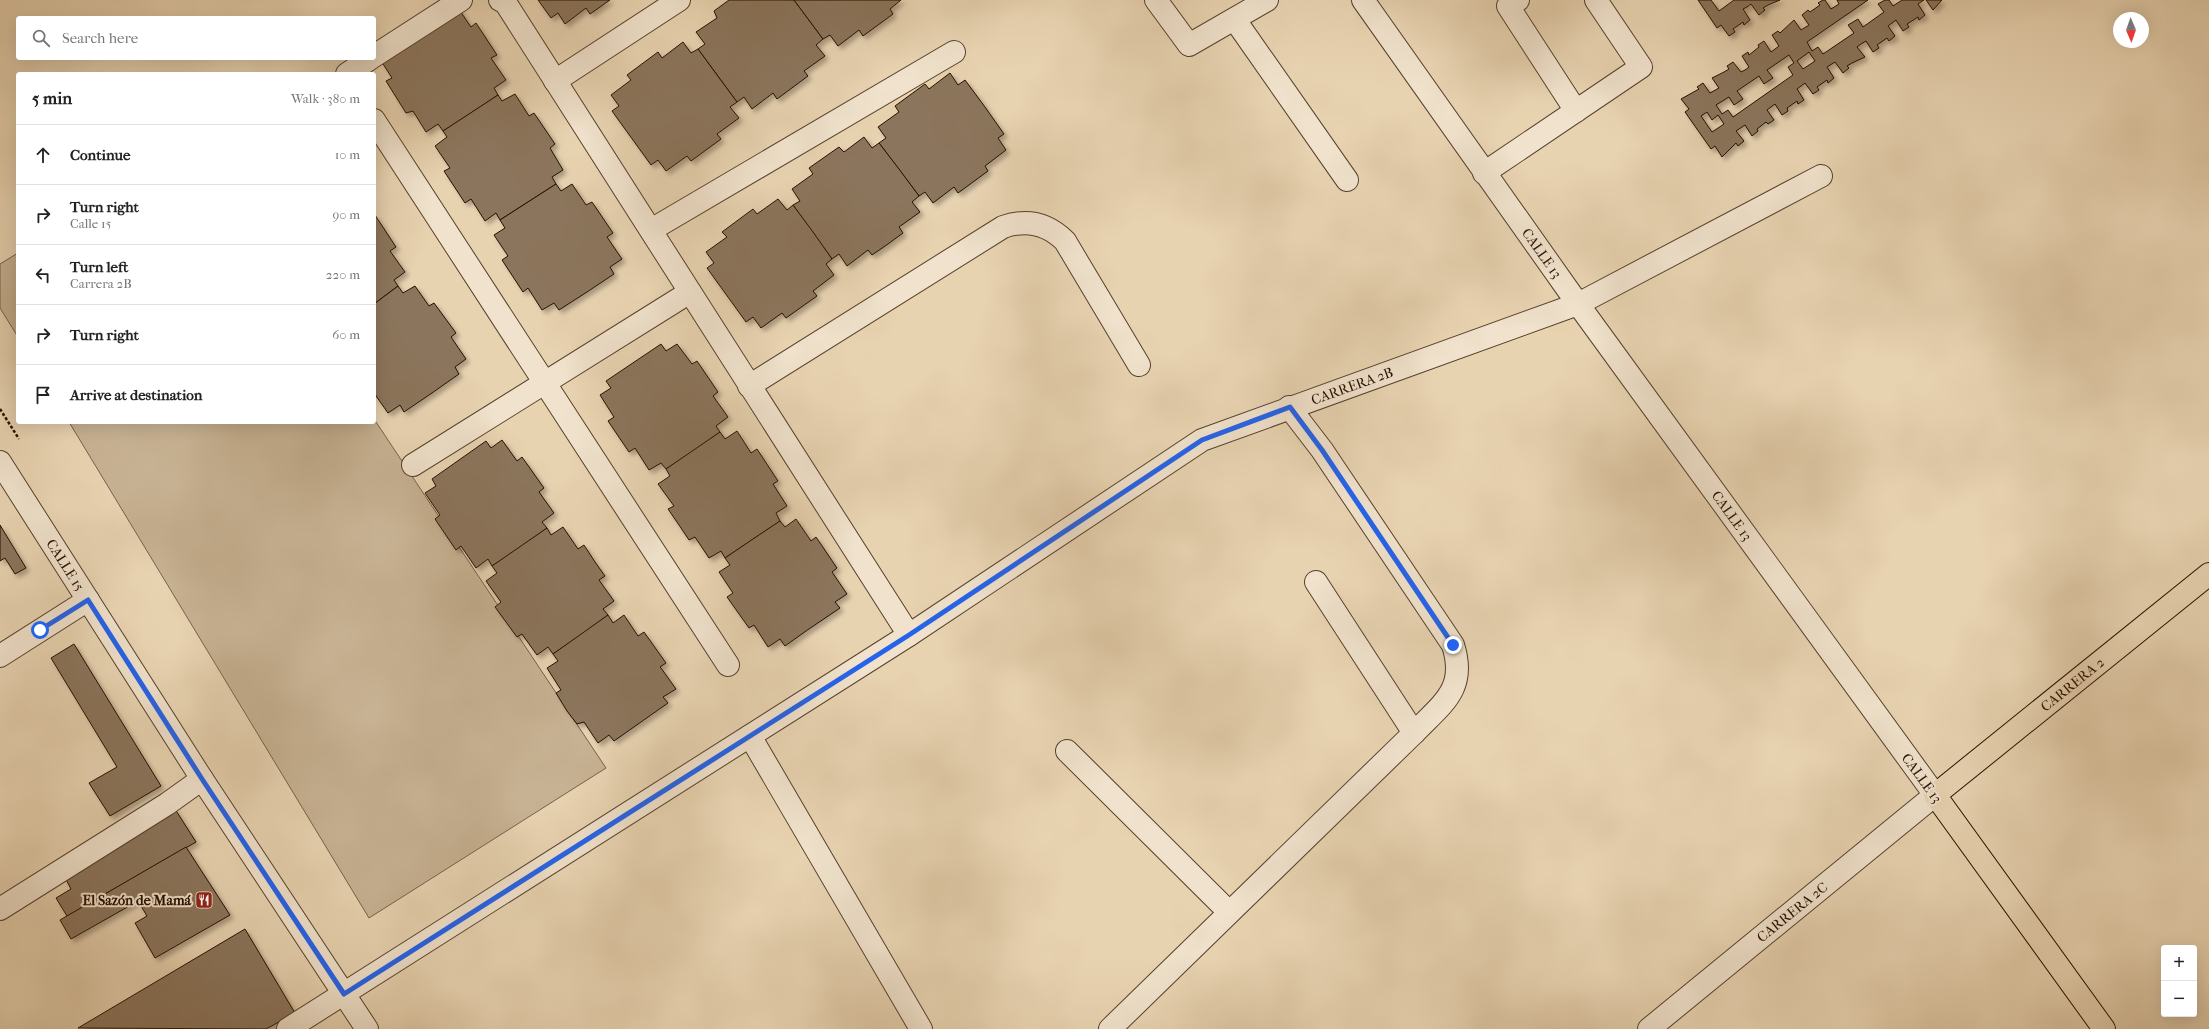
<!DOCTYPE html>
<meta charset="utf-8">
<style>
:root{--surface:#fff;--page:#f6f6f6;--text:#222;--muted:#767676;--line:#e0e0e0}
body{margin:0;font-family:"IM FELL French Canon",serif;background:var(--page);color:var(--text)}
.controls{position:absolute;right:12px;bottom:12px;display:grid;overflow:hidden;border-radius:4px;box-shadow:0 4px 16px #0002}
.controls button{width:36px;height:36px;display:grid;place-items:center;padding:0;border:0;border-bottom:1px solid var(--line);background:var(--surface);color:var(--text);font:20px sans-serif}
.compass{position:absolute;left:2113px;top:12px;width:36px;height:36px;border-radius:50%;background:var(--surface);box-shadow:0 4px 16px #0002;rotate:178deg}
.stop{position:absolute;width:12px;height:12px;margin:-9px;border:3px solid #2563eb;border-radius:50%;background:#fff}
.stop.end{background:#2563eb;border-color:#fff;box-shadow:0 1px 4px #0008}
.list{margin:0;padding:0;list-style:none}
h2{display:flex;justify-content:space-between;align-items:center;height:52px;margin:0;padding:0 16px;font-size:17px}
h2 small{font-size:13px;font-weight:400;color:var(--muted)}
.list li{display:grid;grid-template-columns:26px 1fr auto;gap:12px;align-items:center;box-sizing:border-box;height:60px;padding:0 16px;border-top:1px solid var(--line)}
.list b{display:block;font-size:15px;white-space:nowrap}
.list p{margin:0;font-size:13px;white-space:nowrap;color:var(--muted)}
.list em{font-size:13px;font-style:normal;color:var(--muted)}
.icon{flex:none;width:22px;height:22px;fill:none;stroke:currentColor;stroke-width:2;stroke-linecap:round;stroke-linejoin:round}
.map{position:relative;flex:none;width:2209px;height:1029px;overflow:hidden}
.search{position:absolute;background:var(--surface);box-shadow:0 4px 16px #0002;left:16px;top:16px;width:360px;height:44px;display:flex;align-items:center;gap:10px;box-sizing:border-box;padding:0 14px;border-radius:4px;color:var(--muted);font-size:15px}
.panel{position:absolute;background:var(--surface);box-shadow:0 4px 16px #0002;left:16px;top:72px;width:360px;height:352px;border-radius:4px}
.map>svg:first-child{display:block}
.green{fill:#c7b293;stroke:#77604a}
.building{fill:#8b755c;stroke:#270f00;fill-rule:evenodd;filter:url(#shadow)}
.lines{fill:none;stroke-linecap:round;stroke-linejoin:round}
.minor-casing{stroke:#57402c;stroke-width:24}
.major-casing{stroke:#270f00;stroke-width:24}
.path{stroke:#270f00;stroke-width:2.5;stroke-dasharray:3 2;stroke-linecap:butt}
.minor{stroke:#f0e2cc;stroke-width:22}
.major{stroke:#e8d3b1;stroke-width:22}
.route{stroke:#2563eb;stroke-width:5}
.labels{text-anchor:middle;stroke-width:4;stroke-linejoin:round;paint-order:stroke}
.street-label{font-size:14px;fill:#270f00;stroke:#f0e2cc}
.poi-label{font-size:14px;font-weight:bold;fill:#270f00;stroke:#f0e2cc;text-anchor:end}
</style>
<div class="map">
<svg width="2209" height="1029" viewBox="0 0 2209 1029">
<defs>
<filter id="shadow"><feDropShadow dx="3.5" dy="3.5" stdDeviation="2" flood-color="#0004"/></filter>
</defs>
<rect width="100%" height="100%" fill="#e8d3b1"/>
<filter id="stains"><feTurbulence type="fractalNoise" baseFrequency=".005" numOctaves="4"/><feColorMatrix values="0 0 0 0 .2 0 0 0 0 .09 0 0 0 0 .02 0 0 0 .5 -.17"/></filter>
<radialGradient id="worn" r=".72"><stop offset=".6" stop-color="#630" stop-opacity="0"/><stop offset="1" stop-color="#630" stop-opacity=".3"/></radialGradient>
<g class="green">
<path d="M 18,253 L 18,337 L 0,308 L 0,264 Z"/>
<path d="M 374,419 L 606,768 L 369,918 L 69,422 L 374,422 Z"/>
</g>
<g class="building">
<path d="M 538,0 L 610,0 L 590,14 L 586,8 L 565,24 L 558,13 L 551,18 Z"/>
<path d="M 729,0 L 794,0 L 823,39 L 816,45 L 825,56 L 804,71 L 808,76 L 777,99 L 773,93 L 752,109 L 744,97 L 737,102 L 698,49 L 705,44 L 696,32 L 717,18 L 714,11 Z"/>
<path d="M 794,0 L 901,0 L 890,9 L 893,14 L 863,36 L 859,30 L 838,46 L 830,35 L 823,39 Z"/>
<path d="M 1698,0 L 1711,0 L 1719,11 L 1734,0 L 1780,0 L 1768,5 L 1763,8 L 1765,10 L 1759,15 L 1751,4 L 1747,7 L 1743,9 L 1750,20 L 1744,25 L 1743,22 L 1733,29 L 1735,32 L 1729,36 L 1721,25 L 1717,28 Z"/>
<path d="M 1823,0 L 1825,0 L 1831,9 L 1839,4 L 1837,0 L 1868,0 L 1807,42 L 1812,51 L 1818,47 L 1823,54 L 1854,33 L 1848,25 L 1858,19 L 1863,27 L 1884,12 L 1878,4 L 1885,0 L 1889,0 L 1893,6 L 1902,0 L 1924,0 L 1918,4 L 1925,15 L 1919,20 L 1918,17 L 1907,24 L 1909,27 L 1903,31 L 1896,20 L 1888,26 L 1895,36 L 1889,41 L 1887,38 L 1877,45 L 1879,48 L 1873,52 L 1866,41 L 1861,44 L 1857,47 L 1865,57 L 1852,63 L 1847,66 L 1849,68 L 1843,73 L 1835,62 L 1827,67 L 1834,78 L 1828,83 L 1827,80 L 1817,87 L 1819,90 L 1813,94 L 1805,83 L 1797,89 L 1804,100 L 1798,104 L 1797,101 L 1787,108 L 1788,111 L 1782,115 L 1775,104 L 1767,110 L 1774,120 L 1768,124 L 1766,122 L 1757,129 L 1758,131 L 1752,136 L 1745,125 L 1736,131 L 1744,141 L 1738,146 L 1736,143 L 1722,157 L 1715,146 L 1711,149 L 1685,112 L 1689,109 L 1681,99 L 1699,89 L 1697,87 L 1703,83 L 1710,93 L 1719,88 L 1712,78 L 1724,72 L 1729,69 L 1727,66 L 1733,62 L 1741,72 L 1745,70 L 1749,67 L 1742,56 L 1748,52 L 1749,55 L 1759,47 L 1758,45 L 1764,41 L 1771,52 L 1779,46 L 1772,35 L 1778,31 L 1780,33 L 1794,20 L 1801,30 L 1809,25 L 1802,15 L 1808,10 L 1810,12 L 1820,5 L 1818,3 ZM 1809,52 L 1815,61 L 1803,69 L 1797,61 ZM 1789,55 L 1794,63 L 1788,67 L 1793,75 L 1733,117 L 1728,110 L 1722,114 L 1716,105 L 1729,97 L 1734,105 L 1743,99 L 1737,91 L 1759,76 L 1764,84 L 1773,78 L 1767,70 ZM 1707,112 L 1712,120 L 1718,115 L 1724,124 L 1712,132 L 1701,116 Z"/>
<path d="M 1926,0 L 1942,0 L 1933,10 Z"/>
<path d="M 456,5 L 471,27 L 476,23 L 497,55 L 491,58 L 506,80 L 494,88 L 498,95 L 471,113 L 443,131 L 438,124 L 426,132 L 413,111 L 406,113 L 386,81 L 392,78 L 378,56 Z"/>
<path d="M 683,42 L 691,53 L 698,49 L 717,75 L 737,102 L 730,107 L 739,118 L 717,134 L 721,139 L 691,161 L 687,156 L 666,171 L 658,160 L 651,165 L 612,111 L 619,106 L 611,95 L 631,80 L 627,75 L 658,52 L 662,58 Z"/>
<path d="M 950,73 L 958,85 L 965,80 L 985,107 L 1004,134 L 998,138 L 1006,150 L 985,166 L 988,171 L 958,193 L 954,187 L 933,203 L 925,192 L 919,196 L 879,143 L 886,138 L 878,127 L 899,112 L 895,106 L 925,84 L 929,89 Z"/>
<path d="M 515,94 L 529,116 L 534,113 L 555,144 L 550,148 L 563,170 L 552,177 L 556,184 L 500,220 L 496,213 L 485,221 L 471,199 L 465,203 L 444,171 L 450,168 L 435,146 L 447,137 L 443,131 L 498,95 L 502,101 Z"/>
<path d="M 864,137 L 872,148 L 879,143 L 899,169 L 919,196 L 912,202 L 920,212 L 899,227 L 903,233 L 888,244 L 872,255 L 868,250 L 847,266 L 839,254 L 832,259 L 793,205 L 800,201 L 792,189 L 813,174 L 809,168 L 839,147 L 844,152 Z"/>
<path d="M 556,184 L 561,191 L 572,184 L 586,205 L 592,202 L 613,233 L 607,237 L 622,259 L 610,267 L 614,274 L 587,292 L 559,310 L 554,303 L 542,310 L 528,288 L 523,292 L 502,260 L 508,256 L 494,235 L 505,228 L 500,220 Z"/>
<path d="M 778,199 L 787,210 L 793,205 L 813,232 L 832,259 L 826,264 L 834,275 L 813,291 L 817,296 L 786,318 L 782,313 L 761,328 L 753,317 L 746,322 L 707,268 L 714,263 L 706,252 L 727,237 L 722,232 L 753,209 L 757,214 Z"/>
<path d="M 375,215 L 396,247 L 390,251 L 405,272 L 394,280 L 398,286 L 374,304 Z"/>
<path d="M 398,286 L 403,293 L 415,286 L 429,306 L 434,303 L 456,333 L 451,337 L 466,359 L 455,367 L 459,374 L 432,393 L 404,412 L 400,405 L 388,413 L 374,393 L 374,304 Z"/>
<path d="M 661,344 L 666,351 L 677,344 L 692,364 L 697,361 L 718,392 L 713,396 L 728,417 L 716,426 L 720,432 L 693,451 L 666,469 L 661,463 L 649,470 L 635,448 L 629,452 L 608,421 L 614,417 L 600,395 L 611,388 L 606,381 Z"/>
<path d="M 737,431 L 751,453 L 757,449 L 778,481 L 773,484 L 787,506 L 776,513 L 780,521 L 725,558 L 721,551 L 709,558 L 695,537 L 689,540 L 679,525 L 668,509 L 674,506 L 658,484 L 670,476 L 666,469 L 720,432 L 725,439 Z"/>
<path d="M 502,440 L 517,461 L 522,457 L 544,488 L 539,492 L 554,513 L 542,522 L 547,528 L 520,548 L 492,566 L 488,559 L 476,568 L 461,546 L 456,550 L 435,519 L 440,515 L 425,493 L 436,486 L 432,479 L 486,441 L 491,448 Z"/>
<path d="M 796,519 L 811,541 L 816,537 L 837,568 L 832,572 L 847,594 L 835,602 L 840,608 L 806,631 L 785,646 L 780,639 L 768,647 L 754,625 L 749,628 L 727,597 L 733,593 L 719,572 L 730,565 L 725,558 L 753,539 L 780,521 L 785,527 Z"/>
<path d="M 0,525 L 26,568 L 15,574 L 5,558 L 0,561 Z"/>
<path d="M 563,527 L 578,549 L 584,545 L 595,562 L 605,576 L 599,580 L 614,601 L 603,609 L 608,615 L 581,635 L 553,654 L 548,647 L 537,655 L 522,634 L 517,637 L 495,607 L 501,602 L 486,581 L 497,573 L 492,566 L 547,528 L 551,535 Z"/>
<path d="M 608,615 L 613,623 L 624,615 L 638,636 L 644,632 L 666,663 L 660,667 L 661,668 L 676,689 L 663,697 L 668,703 L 614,741 L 609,735 L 598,743 L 584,722 L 577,724 L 567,711 L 556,693 L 561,690 L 547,668 L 558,661 L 553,654 Z"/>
<path d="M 74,644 L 161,786 L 110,816 L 89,783 L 117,767 L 51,658 Z"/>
<path d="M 175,809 L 196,842 L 67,916 L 56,898 L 71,889 L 63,874 Z"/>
<path d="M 186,847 L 230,915 L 155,958 L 135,923 L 147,916 L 138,901 L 71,939 L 60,920 Z"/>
<path d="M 245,929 L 295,1013 L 266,1029 L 78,1028 Z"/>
</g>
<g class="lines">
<defs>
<g id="minor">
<path d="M 500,0 L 505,2 L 909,635"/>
<path d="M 1156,0 L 1189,45 L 1267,0"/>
<path id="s1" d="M 1363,0 L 1578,304 L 1935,795 L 1649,1029"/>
<path d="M 1518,0 L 1508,6 L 1576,111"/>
<path d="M 1235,20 L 1347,180"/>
<path d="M 374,56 L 461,0"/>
<path d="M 347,74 L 371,58"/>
<path d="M 555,81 L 679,0"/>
<path d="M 374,120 L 728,665"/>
<path d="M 1484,173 L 1641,67 L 1596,0"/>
<path d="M 651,230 L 954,52"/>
<path d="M 749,386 L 1003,227 C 1026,219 1047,223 1065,241 L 1139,365"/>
<path id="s2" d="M 0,462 L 202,779 L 367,1029"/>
<path d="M 413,465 L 690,292"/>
<path d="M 1316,582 L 1414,733"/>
<path d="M 0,656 L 88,600"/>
<path d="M 750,736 L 921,1029"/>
<path d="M 1067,751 L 1229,912"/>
<path d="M 0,909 L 167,804 L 202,779"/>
<path id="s3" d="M 288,1029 L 909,635 L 1202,440 L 1578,304 L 1821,176"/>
<path d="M 1110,1029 L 1414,733 C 1443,703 1467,689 1453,645 L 1322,450 L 1289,407"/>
</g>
<g id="major">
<path id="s4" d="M 2104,1029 L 1935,795 L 2209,574"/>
</g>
</defs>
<use href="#minor" class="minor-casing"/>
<use href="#major" class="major-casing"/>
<path class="path" d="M 0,409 L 19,439"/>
<use href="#minor" class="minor"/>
<use href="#major" class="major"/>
</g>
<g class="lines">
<path class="route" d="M 40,630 L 88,600 L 202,779 L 344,994 L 909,635 L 1202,440 L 1290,407 L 1322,450 L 1453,645"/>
</g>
<defs>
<symbol id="restaurant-square" viewBox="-11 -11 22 22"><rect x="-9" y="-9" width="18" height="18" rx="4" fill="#8f2418" stroke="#f0e2cc"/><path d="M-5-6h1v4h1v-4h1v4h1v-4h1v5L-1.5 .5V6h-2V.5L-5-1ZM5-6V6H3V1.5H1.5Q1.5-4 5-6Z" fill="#fff"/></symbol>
</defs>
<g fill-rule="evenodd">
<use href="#restaurant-square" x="194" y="890" width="20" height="20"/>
</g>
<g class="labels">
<g class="street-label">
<text dy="5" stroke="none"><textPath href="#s1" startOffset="310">CALLE 13</textPath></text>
<text dy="5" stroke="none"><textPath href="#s3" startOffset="1247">CARRERA 2B</textPath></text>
<text dy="5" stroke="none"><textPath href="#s1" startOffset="634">CALLE 13</textPath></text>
<text dy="5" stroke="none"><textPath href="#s2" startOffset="122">CALLE 15</textPath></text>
<text dy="5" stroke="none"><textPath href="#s4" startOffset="465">CARRERA 2</textPath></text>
<text transform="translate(1922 778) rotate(54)" y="5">CALLE 13</text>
<text transform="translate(1792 912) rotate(-39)" y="5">CARRERA 2C</text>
</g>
<g class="poi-label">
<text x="191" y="905">El Sazón de Mamá</text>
</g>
</g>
<rect width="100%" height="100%" filter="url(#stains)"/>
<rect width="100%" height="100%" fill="url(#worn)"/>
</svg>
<div class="controls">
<button>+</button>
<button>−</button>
</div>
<svg class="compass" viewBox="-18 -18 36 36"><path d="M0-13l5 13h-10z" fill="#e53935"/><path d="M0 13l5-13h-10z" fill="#767676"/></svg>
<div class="stop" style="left:40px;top:630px"></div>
<div class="stop end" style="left:1453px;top:645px"></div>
<div class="search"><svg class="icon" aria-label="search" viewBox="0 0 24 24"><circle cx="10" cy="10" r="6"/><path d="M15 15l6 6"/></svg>Search here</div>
<section class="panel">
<h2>5 min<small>Walk · 380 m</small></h2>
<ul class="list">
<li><svg class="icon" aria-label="ahead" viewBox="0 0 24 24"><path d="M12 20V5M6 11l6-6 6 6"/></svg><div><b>Continue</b></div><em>10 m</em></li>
<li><svg class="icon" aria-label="right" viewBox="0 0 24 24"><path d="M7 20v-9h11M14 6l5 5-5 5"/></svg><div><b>Turn right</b><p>Calle 15</p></div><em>90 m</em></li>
<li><svg class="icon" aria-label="left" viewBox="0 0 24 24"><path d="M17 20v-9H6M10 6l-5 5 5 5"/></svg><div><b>Turn left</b><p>Carrera 2B</p></div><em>220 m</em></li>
<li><svg class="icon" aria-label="right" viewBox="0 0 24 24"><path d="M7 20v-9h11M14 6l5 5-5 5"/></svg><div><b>Turn right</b></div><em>60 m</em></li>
<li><svg class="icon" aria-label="arrive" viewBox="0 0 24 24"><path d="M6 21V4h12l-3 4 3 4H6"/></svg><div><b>Arrive at destination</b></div></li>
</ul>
</section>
</div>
